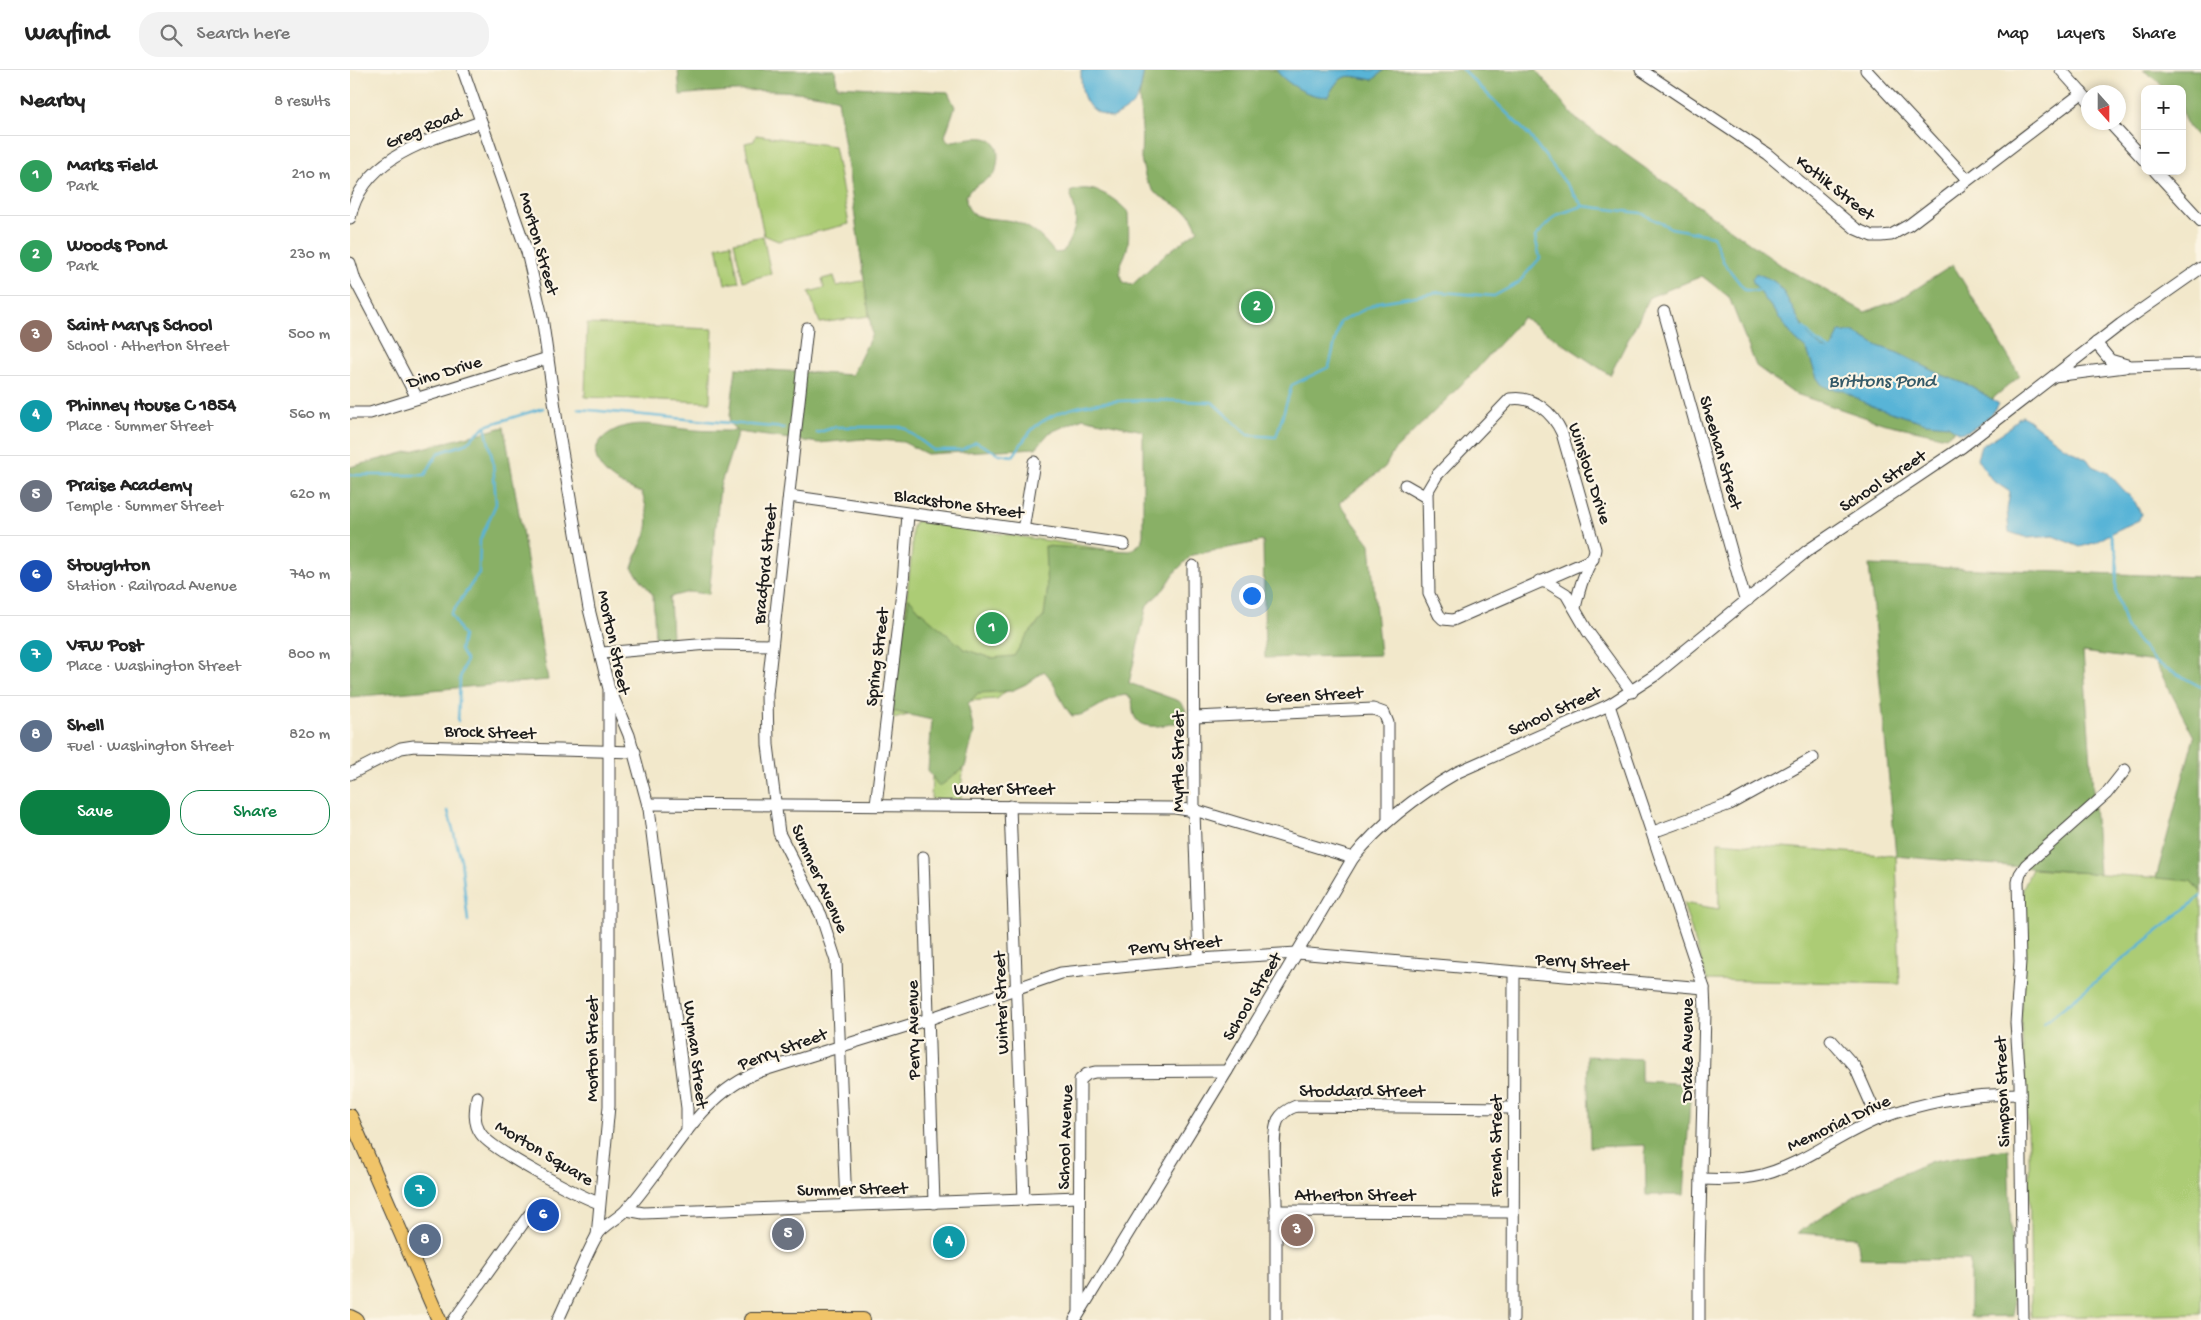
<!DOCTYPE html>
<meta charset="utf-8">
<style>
:root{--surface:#fff;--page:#f2f2f2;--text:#222;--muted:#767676;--line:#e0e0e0;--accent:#0b8043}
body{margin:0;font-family:"Gochi Hand",sans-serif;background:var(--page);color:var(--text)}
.controls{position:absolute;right:15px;top:15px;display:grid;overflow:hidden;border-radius:10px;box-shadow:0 2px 8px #0003}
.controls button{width:45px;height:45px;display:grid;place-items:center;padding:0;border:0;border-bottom:1px solid var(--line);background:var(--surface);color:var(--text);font:25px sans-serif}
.compass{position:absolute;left:1731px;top:15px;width:45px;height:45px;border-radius:50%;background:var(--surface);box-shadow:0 2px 8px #0003;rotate:159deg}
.you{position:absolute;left:901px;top:525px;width:18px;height:18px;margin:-12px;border:4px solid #fff;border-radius:50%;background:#1a73e8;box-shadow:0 0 0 8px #1a73e833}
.badge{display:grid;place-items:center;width:32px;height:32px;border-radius:50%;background:var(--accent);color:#fff;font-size:16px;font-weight:700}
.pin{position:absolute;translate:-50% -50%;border:2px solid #fff;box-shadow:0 1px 5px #0006}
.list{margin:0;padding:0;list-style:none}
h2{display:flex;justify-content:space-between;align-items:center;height:65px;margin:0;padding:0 20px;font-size:21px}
h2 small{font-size:16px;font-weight:400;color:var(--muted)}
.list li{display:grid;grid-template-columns:32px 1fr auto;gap:15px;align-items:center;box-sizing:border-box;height:80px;padding:0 20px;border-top:1px solid var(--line)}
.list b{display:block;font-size:19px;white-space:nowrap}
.list p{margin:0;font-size:16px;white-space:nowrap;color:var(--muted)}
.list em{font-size:16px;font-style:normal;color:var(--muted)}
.actions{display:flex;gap:10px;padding:15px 20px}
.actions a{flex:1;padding:11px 0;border:1px solid var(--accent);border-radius:20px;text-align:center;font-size:18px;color:var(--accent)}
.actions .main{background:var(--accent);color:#fff}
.icon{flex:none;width:28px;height:28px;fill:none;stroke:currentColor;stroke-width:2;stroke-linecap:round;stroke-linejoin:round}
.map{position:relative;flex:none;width:1851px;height:1250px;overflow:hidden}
header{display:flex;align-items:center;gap:30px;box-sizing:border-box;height:70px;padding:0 25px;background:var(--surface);border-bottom:1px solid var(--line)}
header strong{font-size:24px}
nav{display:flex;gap:28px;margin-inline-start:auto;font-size:18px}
.search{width:350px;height:45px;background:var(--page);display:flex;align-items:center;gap:12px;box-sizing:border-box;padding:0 18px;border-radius:20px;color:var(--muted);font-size:19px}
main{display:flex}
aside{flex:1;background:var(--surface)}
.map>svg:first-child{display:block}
.green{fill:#accc74;stroke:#647448}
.forest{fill:#89b066;stroke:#526641}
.water{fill:#59b4d7;stroke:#3a687a}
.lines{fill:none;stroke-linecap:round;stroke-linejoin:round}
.stream{stroke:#59b4d7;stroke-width:2.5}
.minor-casing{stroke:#3c3b36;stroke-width:13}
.major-casing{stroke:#3c3b36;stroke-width:16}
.minor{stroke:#fff;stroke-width:11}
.major{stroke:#f0c469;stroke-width:14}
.labels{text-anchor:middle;stroke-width:4.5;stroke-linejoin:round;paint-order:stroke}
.street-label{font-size:18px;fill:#1c1c1c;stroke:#fcf5e5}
.water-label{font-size:19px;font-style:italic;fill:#345967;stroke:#fcf5e5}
</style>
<header>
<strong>Wayfind</strong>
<div class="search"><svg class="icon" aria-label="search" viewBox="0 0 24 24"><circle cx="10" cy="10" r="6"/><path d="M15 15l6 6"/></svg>Search here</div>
<nav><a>Map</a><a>Layers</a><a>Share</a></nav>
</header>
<main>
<aside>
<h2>Nearby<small>8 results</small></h2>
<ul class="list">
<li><span class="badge" style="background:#2e9e5b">1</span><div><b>Marks Field</b><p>Park</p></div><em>210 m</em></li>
<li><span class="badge" style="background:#2e9e5b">2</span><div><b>Woods Pond</b><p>Park</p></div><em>230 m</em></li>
<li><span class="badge" style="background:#8d6e63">3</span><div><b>Saint Marys School</b><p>School · Atherton Street</p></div><em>500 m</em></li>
<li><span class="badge" style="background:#0f9aa8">4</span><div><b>Phinney House C 1854</b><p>Place · Summer Street</p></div><em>560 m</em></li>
<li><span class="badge" style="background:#6b7280">5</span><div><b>Praise Academy</b><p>Temple · Summer Street</p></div><em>620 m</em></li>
<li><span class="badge" style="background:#1a4fb4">6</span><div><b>Stoughton</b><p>Station · Railroad Avenue</p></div><em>740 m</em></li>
<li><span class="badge" style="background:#0f9aa8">7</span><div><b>VFW Post</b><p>Place · Washington Street</p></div><em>800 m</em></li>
<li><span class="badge" style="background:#5c6f8a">8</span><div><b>Shell</b><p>Fuel · Washington Street</p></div><em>820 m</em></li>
</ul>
<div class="actions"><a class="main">Save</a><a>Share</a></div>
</aside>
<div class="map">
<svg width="1851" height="1250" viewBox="0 0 1851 1250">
<rect width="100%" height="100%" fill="#fcf5e5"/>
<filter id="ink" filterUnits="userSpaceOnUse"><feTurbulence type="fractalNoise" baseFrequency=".02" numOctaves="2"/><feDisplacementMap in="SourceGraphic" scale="10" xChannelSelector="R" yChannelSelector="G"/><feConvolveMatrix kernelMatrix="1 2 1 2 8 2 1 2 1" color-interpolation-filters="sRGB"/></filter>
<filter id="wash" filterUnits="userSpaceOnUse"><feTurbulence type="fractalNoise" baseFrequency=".0096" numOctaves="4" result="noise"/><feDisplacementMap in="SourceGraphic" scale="20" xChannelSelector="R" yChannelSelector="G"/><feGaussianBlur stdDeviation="1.12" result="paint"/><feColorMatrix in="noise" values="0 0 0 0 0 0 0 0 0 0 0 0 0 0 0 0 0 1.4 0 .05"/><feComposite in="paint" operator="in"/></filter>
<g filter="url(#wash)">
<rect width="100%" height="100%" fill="#f2e8cb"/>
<g class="green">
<path d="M 406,65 L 484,76 L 499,154 L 428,171 L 414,165 L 395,73 L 404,71 Z"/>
<path d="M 413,166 L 421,204 L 393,211 L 384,172 Z"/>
<path d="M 381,173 L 389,212 L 375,214 L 367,176 Z"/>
<path d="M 484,206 L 487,216 L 516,210 L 519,246 L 470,253 L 459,222 L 474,218 L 472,209 Z"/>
<path d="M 237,254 L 363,259 L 360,332 L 235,327 Z"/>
<path d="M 565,451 L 815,488 L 647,629 L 617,631 L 611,730 L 581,729 L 585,638 L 543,649 L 562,480 L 562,456 L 564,456 Z"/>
<path d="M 1368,772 L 1546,786 L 1550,914 L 1357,910 L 1333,833 L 1369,839 Z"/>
<path d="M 1682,799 L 1840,810 L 1851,822 L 1851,1244 L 1681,1247 L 1679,1078 L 1671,948 L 1673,818 Z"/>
</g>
<g class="forest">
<path d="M 328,0 L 485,0 L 487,16 L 598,22 L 605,37 L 595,66 L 598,72 C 630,66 657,59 645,104 L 620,120 L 616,126 C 615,156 649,145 669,153 C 685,160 694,169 705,183 L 713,182 C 728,155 729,152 720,122 C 741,112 764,127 778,142 C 778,153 780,168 777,179 C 773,194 765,196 774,213 L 782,215 L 813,186 L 848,160 L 840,144 L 805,123 L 796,110 L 791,89 L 792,59 L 789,28 L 794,0 L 926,0 L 978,26 C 992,1 997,5 1023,10 L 1034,0 L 1186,0 L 1225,48 L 1435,198 L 1515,242 L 1550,229 L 1603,195 L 1670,306 L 1596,367 L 1532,353 L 1443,323 L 1406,296 L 1379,227 L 1352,206 L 1300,227 L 1260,305 L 1173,247 L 1124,302 L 1043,382 L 1035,397 L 989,433 L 1020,474 L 1030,585 L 915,588 L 913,471 L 842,485 L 826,501 L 814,519 L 797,535 L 779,613 L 829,631 C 836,638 838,642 833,651 C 821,654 794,662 786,649 C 782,644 783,636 782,629 L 776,625 C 756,626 742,646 722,646 C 709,631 706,612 694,601 L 676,614 L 661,621 L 628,623 L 618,634 L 624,662 L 615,697 L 589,717 L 578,700 L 582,650 L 542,641 L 559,528 L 570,541 L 614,579 L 641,588 L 664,586 L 675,568 L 694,546 L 697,523 L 695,476 L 780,481 L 791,473 L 793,465 L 793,361 L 733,348 L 699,363 L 686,378 L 577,384 L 553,372 L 513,369 L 469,373 L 388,362 L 370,416 L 359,524 L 339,522 L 320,527 L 322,569 L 305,569 L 303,525 L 282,498 C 293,463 305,463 292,423 C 274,416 251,407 246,386 C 244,379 249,371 255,366 C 282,345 313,358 344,360 C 358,361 373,361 387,361 L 379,353 L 386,298 L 502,305 L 522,264 L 488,29 C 447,17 374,20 330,25 Z"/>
<path d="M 1793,0 L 1851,0 L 1851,70 C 1831,53 1832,43 1832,19 L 1813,19 L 1808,11 Z"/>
<path d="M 154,357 L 198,610 L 0,627 L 0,397 Z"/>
<path d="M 1519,495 L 1851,507 L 1851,822 L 1841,811 L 1806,808 L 1844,667 L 1805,592 L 1733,582 L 1749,804 L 1546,786 Z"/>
<path d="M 1237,986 L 1291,989 L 1291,1011 L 1341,1014 L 1334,1125 L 1296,1125 L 1295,1075 L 1240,1077 Z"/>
<path d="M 1658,1079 L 1664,1246 L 1620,1247 L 1620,1190 L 1510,1188 L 1507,1167 L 1447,1163 L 1511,1122 L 1582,1091 Z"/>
</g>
<g class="water">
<path d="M 731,0 L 794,0 C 789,29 789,34 762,48 C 734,39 731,28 731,0 Z"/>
<path d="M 926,0 L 1034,0 L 1023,10 C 997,5 992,1 978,26 C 962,29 936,14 926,0 Z"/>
<path d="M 1406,203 C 1412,206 1422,209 1427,214 C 1443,231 1454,274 1479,280 L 1483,277 L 1489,262 L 1504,262 L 1528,276 L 1548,283 L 1592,305 L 1621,316 L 1649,334 C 1641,347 1625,361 1610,363 L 1598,355 L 1576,353 L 1521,336 L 1492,320 L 1480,319 L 1472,315 L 1467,308 L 1457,280 L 1444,268 L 1404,214 L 1402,209 Z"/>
<path d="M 1673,346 L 1713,376 L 1737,389 L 1742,396 L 1758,403 L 1785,432 L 1791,444 L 1789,450 L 1761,463 L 1747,472 L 1730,477 L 1703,466 L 1678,468 L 1659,462 L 1657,440 L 1660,422 L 1642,410 L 1627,389 L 1631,376 L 1657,360 L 1668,348 Z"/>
</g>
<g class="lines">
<g class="stream">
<path d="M 1113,0 L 1179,65 L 1233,136 L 1291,143 L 1321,158 L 1363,166 L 1374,193 L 1395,220 L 1412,221"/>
<path d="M 1454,258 L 1466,271 L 1482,281"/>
<path d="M 228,339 L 434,358"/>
<path d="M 467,363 L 485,357 L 553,357 L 583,380 L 611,380 L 626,372 L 649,384 L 663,386 C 670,377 677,363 686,356 C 728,322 810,331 862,332 L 898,365 L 926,367 L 942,315 L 979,297 L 990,252 L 1029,232 L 1090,222 L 1144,226 L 1168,213 L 1190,188 L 1185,167 L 1206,145 L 1233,136"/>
<path d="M 0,405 L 75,405 L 88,383 L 115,374 L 135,356 L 193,338"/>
<path d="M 1759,460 L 1767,484 L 1766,522 L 1776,557 L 1805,592 L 1851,617"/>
<path d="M 108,651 L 110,608 L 116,590 L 110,580 L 113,566 L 101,544 L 129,503 L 130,470 L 146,434 L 143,392 L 135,356"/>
<path d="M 98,741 L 111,790 L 118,851"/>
<path d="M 1693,954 L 1851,826"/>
</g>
</g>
</g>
<g filter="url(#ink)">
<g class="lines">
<defs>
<g id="minor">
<path d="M 113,0 L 177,182 L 192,247 L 207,352 L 239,539 L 259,619 L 259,1036 L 247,1166"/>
<path d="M 1291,0 L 1417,84 L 1506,159 L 1522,166 L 1531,166 L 1541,165 L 1559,155 L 1732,23"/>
<path d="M 1516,0 L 1617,109"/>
<path d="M 1711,0 L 1738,30"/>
<path d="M 1759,52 L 1795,91"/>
<path d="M 1805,101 L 1851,151"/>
<path d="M 0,148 C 13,86 79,70 131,52"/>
<path d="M 0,193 L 5,210 L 67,328"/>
<path d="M 1314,242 L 1394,526 L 1398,530"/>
<path d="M 457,258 L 417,624 L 418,675 L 429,763 L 471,845 L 486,891 L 496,1135"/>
<path d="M 1746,273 L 1760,290 L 1780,296 L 1851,294"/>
<path d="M 1704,306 L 1775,297"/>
<path d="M 0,343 L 20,343 L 198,288"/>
<path d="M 1055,415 L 1076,427"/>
<path d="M 439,426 L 774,474"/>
<path d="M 673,460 L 684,392"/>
<path d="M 843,496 L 844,741 L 849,889"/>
<path d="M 1189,511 L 1198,513 L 1216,524 L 1238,562 L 1282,622"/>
<path d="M 1225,538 C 1228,526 1230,514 1236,502 C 1239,494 1244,488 1245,479 L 1212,363 C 1203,343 1183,325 1160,329 L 1087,405 L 1077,422 L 1079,524 L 1089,545 L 1093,549 L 1103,550 L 1243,489"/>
<path d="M 252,583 L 359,574 L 422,575"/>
<path d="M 261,622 L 279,665 L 299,739 L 337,1038 L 337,1061"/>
<path d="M 1259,635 L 1354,918 L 1355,942 L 1349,1186 L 1349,1250"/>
<path d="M 845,647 L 1023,639 L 1034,643 L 1038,653 L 1038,751"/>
<path d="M 0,704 L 51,678 L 64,676 L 285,682"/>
<path d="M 298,734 L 825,738 L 851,742 L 1003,788"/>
<path d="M 526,735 L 553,513 L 558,444"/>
<path d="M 660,736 L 674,1130"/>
<path d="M 1303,762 L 1380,734 L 1463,688"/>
<path d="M 573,787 L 584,1133"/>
<path d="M 1481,970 L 1505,997 L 1528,1049"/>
<path d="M 127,1027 C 125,1040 123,1053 131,1064 C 143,1081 227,1125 249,1133"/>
<path d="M 1351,1109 C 1371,1110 1392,1110 1412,1105 C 1454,1094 1488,1065 1528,1049 C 1573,1031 1622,1024 1670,1024"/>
<path d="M 277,1140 L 293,1143 L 729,1127"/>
<path d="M 926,1141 C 927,1121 920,1065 928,1050 C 932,1043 938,1039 946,1036 L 1162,1038"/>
<path d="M 729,1243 L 730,1010 L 737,1004 L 745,1002 L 877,1001"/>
<path d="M 104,1250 L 179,1145"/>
<path d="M 208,1250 C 221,1223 232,1193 246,1167 C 252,1155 269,1149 277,1139 C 319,1093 349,1023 411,1001 L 579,949 L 711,903 L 849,889 L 947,883 L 1354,918"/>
<path d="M 725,1250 L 877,1001 L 1003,788 C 1032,752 1068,725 1108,702 L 1259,635 L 1304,606 L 1457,481 L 1612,377 L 1771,254 L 1851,198"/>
<path d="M 926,1250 L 926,1141 L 1162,1142"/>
<path d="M 1163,1250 L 1164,903"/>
<path d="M 1673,1250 L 1670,1013 L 1666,953 L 1670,891 L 1668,812 L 1670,804 L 1676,795 L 1756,724 L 1775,700"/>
</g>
<g id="major">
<path d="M 0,1046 L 89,1250"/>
<path d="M 0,1247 L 6,1250"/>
<path d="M 401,1250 L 513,1250"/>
</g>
</defs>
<use href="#minor" class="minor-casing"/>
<use href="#major" class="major-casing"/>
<use href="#minor" class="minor"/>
<use href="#major" class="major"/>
</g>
</g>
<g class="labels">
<g class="street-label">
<text transform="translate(73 57) rotate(-23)" y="6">Greg Road</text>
<text transform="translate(1486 117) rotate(38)" y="6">Kotlik Street</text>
<text transform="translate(190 173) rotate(74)" y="6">Morton Street</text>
<text transform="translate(94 301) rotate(-17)" y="6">Dino Drive</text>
<text transform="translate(1372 382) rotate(74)" y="6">Sheehan Street</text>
<text transform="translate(1241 403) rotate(72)" y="6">Winslow Drive</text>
<text transform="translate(1532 410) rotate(-33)" y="6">School Street</text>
<text transform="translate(609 433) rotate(8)" y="6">Blackstone Street</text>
<text transform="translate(414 494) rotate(-84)" y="6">Bradford Street</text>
<text transform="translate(265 572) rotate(78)" y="6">Morton Street</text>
<text transform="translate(526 587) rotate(-83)" y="6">Spring Street</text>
<text transform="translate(964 624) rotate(-3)" y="6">Green Street</text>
<text transform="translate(1204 640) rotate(-24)" y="6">School Street</text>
<text transform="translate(140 661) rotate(2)" y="6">Brock Street</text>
<text transform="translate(827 692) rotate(-90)" y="6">Myrtle Street</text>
<text x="654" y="724">Water Street</text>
<text transform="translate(471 808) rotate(66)" y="6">Summer Avenue</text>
<text transform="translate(825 874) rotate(-5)" y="6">Perry Street</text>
<text transform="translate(1232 891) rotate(4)" y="6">Perry Street</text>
<text transform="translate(901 926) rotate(-59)" y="6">School Street</text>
<text transform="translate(650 933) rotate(-92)" y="6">Winter Street</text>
<text transform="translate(562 960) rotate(-91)" y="6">Perry Avenue</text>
<text transform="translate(432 978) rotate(-20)" y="6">Perry Street</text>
<text transform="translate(241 979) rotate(-90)" y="6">Morton Street</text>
<text transform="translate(1336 980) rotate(-90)" y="6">Drake Avenue</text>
<text transform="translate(347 984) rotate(83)" y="6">Wyman Street</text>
<text x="1012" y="1026">Stoddard Street</text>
<text transform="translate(1651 1022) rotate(-92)" y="6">Simpson Street</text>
<text transform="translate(1488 1052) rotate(-25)" y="6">Memorial Drive</text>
<text transform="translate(714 1067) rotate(-88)" y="6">School Avenue</text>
<text transform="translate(1145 1076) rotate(-90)" y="6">French Street</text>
<text transform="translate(195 1082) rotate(31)" y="6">Morton Square</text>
<text transform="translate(502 1118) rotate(-1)" y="6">Summer Street</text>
<text x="1005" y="1130">Atherton Street</text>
</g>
<g class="water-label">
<text x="1532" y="316">Brittons Pond</text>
</g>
</g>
</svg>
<div class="controls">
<button>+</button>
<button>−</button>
</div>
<svg class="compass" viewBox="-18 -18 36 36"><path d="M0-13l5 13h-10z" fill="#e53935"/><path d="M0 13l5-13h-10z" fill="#767676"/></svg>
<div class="you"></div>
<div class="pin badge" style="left:642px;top:558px;background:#2e9e5b">1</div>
<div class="pin badge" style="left:907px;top:237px;background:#2e9e5b">2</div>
<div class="pin badge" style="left:947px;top:1160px;background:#8d6e63">3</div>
<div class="pin badge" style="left:599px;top:1172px;background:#0f9aa8">4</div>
<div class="pin badge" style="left:438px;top:1164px;background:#6b7280">5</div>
<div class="pin badge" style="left:193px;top:1145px;background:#1a4fb4">6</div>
<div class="pin badge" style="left:70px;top:1121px;background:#0f9aa8">7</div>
<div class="pin badge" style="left:75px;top:1170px;background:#5c6f8a">8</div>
</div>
</main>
